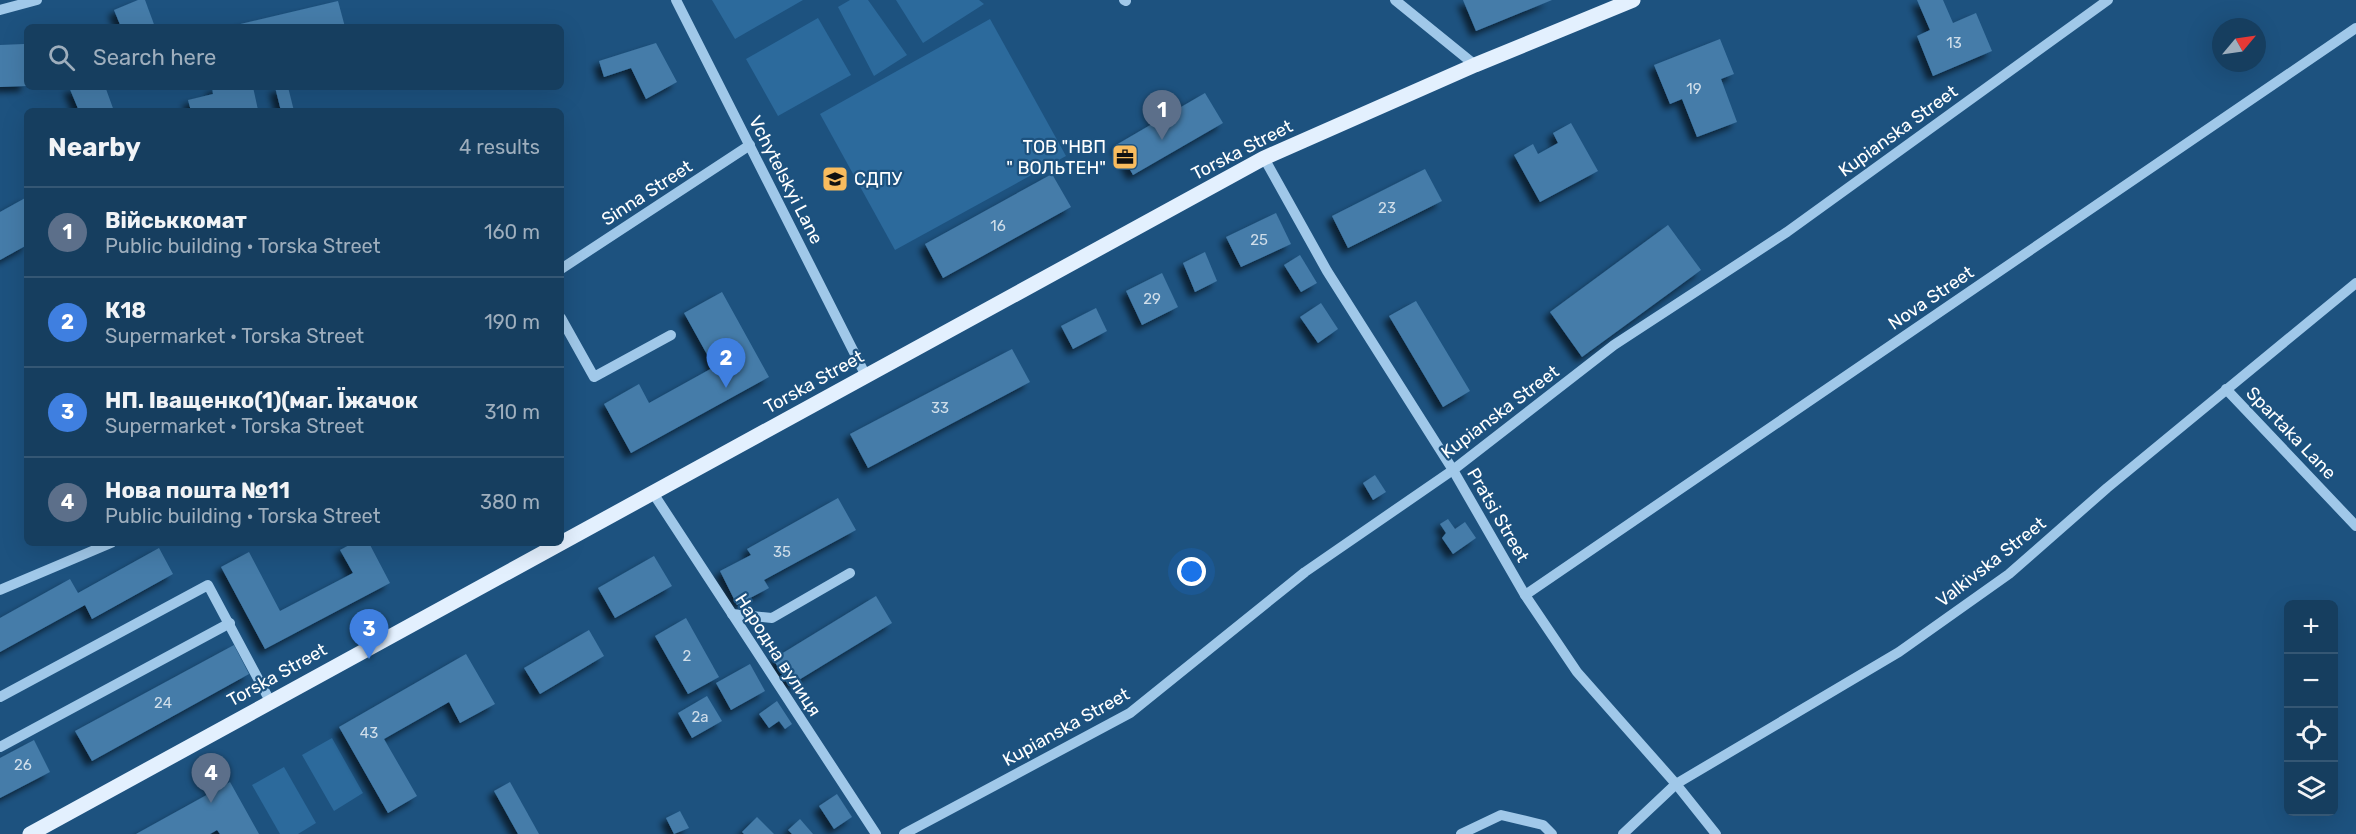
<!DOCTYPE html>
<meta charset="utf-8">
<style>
:root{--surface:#163e5f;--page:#234968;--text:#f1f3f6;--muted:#9eaebd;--line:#355774;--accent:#ea580c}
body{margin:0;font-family:Rubik,sans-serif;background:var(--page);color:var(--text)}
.controls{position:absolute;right:18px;bottom:18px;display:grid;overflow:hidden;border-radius:9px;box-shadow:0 6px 24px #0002}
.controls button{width:54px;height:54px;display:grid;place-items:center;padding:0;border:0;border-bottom:2px solid var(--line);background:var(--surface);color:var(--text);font:30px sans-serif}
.compass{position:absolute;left:2212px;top:18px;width:54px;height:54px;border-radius:50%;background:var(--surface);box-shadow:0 6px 24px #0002;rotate:61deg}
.you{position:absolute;left:1192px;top:572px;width:21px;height:21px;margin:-15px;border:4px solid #fff;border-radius:50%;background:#1a73e8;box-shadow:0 0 0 9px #1a73e833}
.badge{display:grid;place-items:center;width:39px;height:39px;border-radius:50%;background:var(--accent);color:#fff;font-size:20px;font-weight:700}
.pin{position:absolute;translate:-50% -50px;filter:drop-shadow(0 2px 3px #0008)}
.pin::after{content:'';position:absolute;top:32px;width:21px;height:18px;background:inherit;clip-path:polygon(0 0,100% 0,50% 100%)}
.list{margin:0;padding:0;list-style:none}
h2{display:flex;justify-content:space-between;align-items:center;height:78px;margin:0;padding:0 24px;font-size:26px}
h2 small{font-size:20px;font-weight:400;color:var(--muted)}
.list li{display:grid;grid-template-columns:39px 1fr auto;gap:18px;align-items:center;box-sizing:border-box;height:90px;padding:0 24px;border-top:2px solid var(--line)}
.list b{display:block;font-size:22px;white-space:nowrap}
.list p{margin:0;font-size:20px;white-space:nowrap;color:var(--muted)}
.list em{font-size:20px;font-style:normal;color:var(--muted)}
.icon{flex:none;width:33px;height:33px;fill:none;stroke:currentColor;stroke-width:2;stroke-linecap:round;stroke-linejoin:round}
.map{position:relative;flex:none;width:2356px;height:834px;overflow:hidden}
.search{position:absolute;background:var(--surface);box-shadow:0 6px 24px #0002;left:24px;top:24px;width:540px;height:66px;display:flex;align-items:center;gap:15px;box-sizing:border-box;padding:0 21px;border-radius:9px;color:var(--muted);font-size:22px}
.panel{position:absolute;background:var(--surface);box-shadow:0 6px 24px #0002;left:24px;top:108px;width:540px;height:438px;border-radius:9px}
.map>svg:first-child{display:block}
.green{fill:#2c6a9c}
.building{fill:#457ca9;filter:url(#shadow)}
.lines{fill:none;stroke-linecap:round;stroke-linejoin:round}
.minor{stroke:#a0c8e9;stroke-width:10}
.major{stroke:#e3f0fe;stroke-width:15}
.labels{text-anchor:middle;stroke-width:4.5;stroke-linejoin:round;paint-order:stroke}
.number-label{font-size:15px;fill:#d0deea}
.street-label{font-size:18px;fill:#fff;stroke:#1d527f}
.poi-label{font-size:18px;fill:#fff;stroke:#1d527f;text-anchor:end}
</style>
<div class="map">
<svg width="2356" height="834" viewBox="0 0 2356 834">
<defs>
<filter id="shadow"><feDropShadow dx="-5.5" dy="5.5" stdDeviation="3" flood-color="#0009"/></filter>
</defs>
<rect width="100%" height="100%" fill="#1d527f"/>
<g class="green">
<path d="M 712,0 L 803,0 L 735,39 Z"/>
<path d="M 850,0 L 868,0 L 907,55 L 874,76 L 838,7 Z"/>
<path d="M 896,0 L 979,0 L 984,4 L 923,43 Z"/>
<path d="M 818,18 L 851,75 L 778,116 L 746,59 Z"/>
<path d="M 990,19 L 1066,156 L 895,250 L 820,114 Z"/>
<path d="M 332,738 L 363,793 L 334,811 L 302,755 Z"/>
<path d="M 284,767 L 316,823 L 298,834 L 280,834 L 252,785 Z"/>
</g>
<g class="building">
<path d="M 138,0 L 145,0 L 155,27 L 121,27 L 114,10 Z"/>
<path d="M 1463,0 L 1552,0 L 1476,31 Z"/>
<path d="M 1917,0 L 1943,0 L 1953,23 L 1976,13 L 1992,51 L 1933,76 L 1917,36 L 1930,30 Z"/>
<path d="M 338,1 L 345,27 L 232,27 L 232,26 Z"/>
<path d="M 1720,39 L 1734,74 L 1721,79 L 1737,122 L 1697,137 L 1682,99 L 1670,104 L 1654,65 Z"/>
<path d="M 656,43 L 677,82 L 646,99 L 631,68 L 604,77 L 599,61 Z"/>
<path d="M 24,44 L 26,86 L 0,87 L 0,45 Z"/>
<path d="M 69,87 L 110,87 L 106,89 L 114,111 L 79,111 Z"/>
<path d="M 212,87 L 253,87 L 258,110 L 191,111 L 188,100 L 213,94 Z"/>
<path d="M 275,87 L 288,87 L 294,111 L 281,111 Z"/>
<path d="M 1205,93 L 1223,123 L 1133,175 L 1116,145 Z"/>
<path d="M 1571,123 L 1598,171 L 1540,202 L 1514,155 L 1533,144 L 1538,154 L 1558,143 L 1553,133 Z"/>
<path d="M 1425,169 L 1442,201 L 1348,248 L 1332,216 Z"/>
<path d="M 1052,174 L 1071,207 L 943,278 L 925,244 Z"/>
<path d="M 27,197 L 27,245 L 0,260 L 0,212 Z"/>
<path d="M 1276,213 L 1291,244 L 1241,267 L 1226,237 Z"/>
<path d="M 1668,225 L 1701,270 L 1582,357 L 1550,312 Z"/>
<path d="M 1205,252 L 1217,281 L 1195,292 L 1183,263 Z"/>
<path d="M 1300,255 L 1317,283 L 1301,292 L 1284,265 Z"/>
<path d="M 1162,273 L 1178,307 L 1142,325 L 1126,291 Z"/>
<path d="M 722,292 L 769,377 L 631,453 L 604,404 L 639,384 L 649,403 L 714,367 L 684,313 Z"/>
<path d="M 1416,301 L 1470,391 L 1443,407 L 1389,316 Z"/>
<path d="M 1321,303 L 1338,329 L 1318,343 L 1300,317 Z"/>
<path d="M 1096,308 L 1107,331 L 1073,349 L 1061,326 Z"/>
<path d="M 1012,349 L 1030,382 L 868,468 L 850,434 Z"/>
<path d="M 1375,475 L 1386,492 L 1373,500 L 1363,483 Z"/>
<path d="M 838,498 L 856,530 L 764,580 L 769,588 L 737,605 L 720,571 L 751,555 L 747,549 Z"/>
<path d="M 1448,519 L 1455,529 L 1465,522 L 1476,538 L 1453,554 L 1442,538 L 1446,533 L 1440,524 Z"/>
<path d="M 353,543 L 369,543 L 390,583 L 265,649 L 221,567 L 249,552 L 280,611 L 353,573 L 340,550 Z"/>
<path d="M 159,548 L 173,574 L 92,619 L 85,605 L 0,652 L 0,618 L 70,579 L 78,593 Z"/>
<path d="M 654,556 L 672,586 L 615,618 L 598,588 Z"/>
<path d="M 876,596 L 892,623 L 789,686 L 773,659 Z"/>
<path d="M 686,618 L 719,677 L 688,694 L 655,636 Z"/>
<path d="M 589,630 L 604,656 L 540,694 L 524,668 Z"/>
<path d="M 234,645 L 249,674 L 92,761 L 75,731 Z"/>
<path d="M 466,654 L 495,704 L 460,723 L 449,702 L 384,739 L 417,796 L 388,813 L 339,727 Z"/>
<path d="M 750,664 L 765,691 L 731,710 L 716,683 Z"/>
<path d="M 707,696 L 722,721 L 692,738 L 678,713 Z"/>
<path d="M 777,701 L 792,724 L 785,729 L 779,721 L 769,728 L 759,714 Z"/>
<path d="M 34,740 L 50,772 L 0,798 L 0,758 Z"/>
<path d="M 230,782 L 259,834 L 220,834 L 217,830 L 210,834 L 136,834 Z"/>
<path d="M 510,782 L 539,834 L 518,834 L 494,791 Z"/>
<path d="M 837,794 L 852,817 L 834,829 L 819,806 Z"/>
<path d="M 680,811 L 689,828 L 674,834 L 666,818 Z"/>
<path d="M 757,817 L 774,834 L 744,834 L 742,832 Z"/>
<path d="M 800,819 L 813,834 L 792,834 L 788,830 Z"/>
</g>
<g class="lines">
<g class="minor">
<path d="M 676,0 L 866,376"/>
<path d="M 1124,0 L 1126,1"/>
<path d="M 1395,0 L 1475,65"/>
<path d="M 0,10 L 37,0"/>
<path d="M 1264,158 L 1327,271 L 1453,470 L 1525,595 L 1577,672 L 1676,784 L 1716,834"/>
<path d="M 561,269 L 750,145"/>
<path d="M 561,318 L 594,377 L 671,335"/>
<path d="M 2226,389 L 2356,526"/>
<path d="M 653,493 L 876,834"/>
<path d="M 0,590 L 111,543"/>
<path d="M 1525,595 L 2356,28"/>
<path d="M 732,614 L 772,618 L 850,573"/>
<path d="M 0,697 L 208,585 L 270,701"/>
<path d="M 0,747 L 230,623"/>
<path d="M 904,834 L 1130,713 L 1305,572 L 1453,470 L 1614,345 L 1787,232 L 2108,0"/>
<path d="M 1461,834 L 1501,815 L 1543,825 L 1552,834"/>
<path d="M 1623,834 L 1676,784 L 1899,652 L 2009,574 L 2107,488 L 2356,283"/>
</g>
<path class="major" d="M 30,834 L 1264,158 L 1475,65 L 1633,0"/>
</g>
<defs>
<symbol id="office-square" viewBox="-11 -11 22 22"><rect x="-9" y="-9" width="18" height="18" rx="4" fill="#f9bc5e" stroke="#1d527f"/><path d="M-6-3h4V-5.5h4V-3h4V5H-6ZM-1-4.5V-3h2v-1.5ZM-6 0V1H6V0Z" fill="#111"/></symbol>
<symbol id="university-square" viewBox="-11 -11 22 22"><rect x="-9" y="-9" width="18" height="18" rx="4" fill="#f9bc5e" stroke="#1d527f"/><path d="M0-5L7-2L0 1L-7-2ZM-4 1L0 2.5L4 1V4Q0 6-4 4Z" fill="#111"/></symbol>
</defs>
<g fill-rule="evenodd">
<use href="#office-square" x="1110" y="142" width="30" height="30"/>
<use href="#university-square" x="820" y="164" width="30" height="30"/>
</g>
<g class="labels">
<g class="number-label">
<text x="1954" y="48">13</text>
<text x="1694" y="94">19</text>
<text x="1387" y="213">23</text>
<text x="998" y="231">16</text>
<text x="1259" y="245">25</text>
<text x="1152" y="304">29</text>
<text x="940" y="413">33</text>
<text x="782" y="557">35</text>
<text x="687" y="661">2</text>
<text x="163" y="708">24</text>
<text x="700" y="722">2а</text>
<text x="369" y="738">43</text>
<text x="23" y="770">26</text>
</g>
<g class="street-label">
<text transform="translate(1898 131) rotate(-36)" y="6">Kupianska Street</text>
<text transform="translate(1242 150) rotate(-27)" y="6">Torska Street</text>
<text transform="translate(786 180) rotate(63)" y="6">Vchytelskyi Lane</text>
<text transform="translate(647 193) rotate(-33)" y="6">Sinna Street</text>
<text transform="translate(1931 298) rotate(-34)" y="6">Nova Street</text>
<text transform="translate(814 382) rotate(-29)" y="6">Torska Street</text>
<text transform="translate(1500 412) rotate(-37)" y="6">Kupianska Street</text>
<text transform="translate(2291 433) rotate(46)" y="6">Spartaka Lane</text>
<text transform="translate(1498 515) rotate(60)" y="6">Pratsi Street</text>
<text transform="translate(1991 562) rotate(-38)" y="6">Valkivska Street</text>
<text transform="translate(778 655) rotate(57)" y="6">Народна вулиця</text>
<text transform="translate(277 675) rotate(-29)" y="6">Torska Street</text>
<text transform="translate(1066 727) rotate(-29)" y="6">Kupianska Street</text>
</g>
<g class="poi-label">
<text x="1106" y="153">ТОВ "НВП<tspan x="1106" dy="21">" ВОЛЬТЕН"</tspan></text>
<text x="854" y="185" text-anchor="start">СДПУ</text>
</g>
</g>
</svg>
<div class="controls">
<button>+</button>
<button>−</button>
<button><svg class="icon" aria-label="locate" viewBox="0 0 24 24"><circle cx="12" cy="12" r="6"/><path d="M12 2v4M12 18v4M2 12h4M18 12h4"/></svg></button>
<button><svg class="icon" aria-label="layers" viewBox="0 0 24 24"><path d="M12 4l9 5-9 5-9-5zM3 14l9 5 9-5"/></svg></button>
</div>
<svg class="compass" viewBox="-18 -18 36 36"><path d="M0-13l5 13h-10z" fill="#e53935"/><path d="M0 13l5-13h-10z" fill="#9eaebd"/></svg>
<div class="you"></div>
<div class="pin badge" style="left:1162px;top:140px;background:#5c6f8a">1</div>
<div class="pin badge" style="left:726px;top:388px;background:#3f7fe0">2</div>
<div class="pin badge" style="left:369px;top:659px;background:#3f7fe0">3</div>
<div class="pin badge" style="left:211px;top:803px;background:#5c6f8a">4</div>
<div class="search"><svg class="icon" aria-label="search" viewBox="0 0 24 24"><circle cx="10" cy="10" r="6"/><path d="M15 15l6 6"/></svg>Search here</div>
<section class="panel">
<h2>Nearby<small>4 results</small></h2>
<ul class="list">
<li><span class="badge" style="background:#5c6f8a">1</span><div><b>Військкомат</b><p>Public building · Torska Street</p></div><em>160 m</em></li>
<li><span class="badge" style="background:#3f7fe0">2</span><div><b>К18</b><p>Supermarket · Torska Street</p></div><em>190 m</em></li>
<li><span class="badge" style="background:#3f7fe0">3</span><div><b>НП. Іващенко(1)(маг. Їжачок</b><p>Supermarket · Torska Street</p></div><em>310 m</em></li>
<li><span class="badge" style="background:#5c6f8a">4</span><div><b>Нова пошта №11</b><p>Public building · Torska Street</p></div><em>380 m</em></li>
</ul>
</section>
</div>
